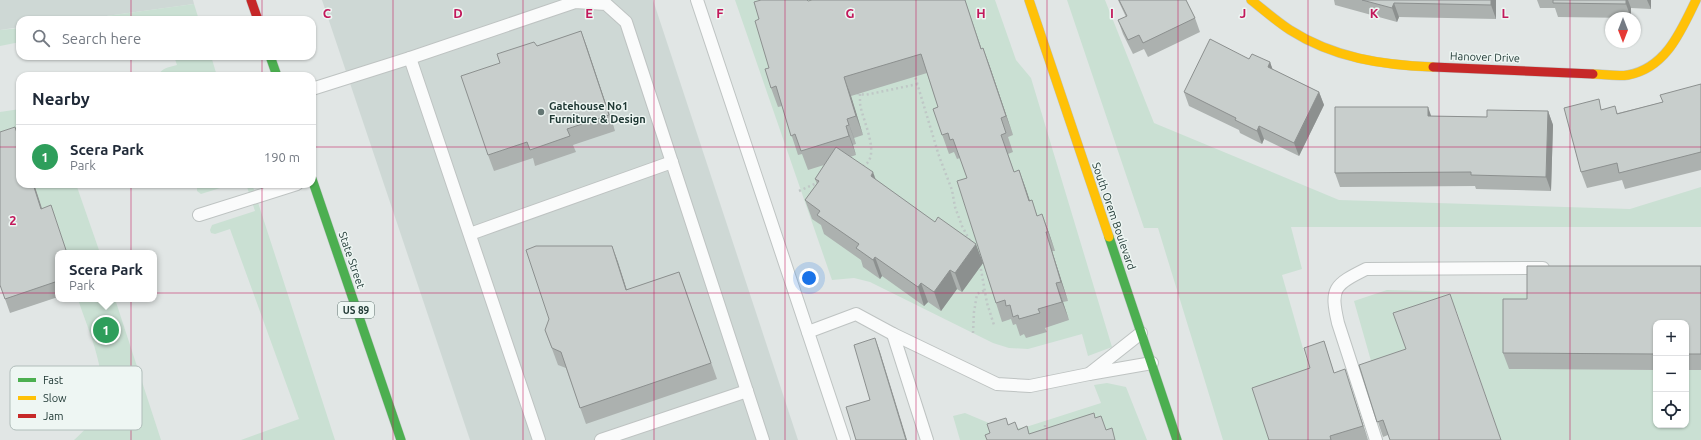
<!DOCTYPE html>
<meta charset="utf-8">
<style>
:root{--surface:#fff;--page:#f2f2f3;--text:#1f2937;--muted:#747a83;--line:#e0e1e3;--accent:#db2777}
body{margin:0;font-family:Ubuntu,sans-serif;background:var(--page);color:var(--text)}
.controls{position:absolute;right:12px;bottom:12px;display:grid;overflow:hidden;border-radius:8px;box-shadow:0 1px 3px #0004}
.controls button{width:36px;height:36px;display:grid;place-items:center;padding:0;border:0;border-bottom:1px solid var(--line);background:var(--surface);color:var(--text);font:20px sans-serif}
.compass{position:absolute;left:1605px;top:12px;width:36px;height:36px;border-radius:50%;background:var(--surface);box-shadow:0 1px 3px #0004;rotate:180deg}
.you{position:absolute;left:809px;top:278px;width:14px;height:14px;margin:-10px;border:3px solid #fff;border-radius:50%;background:#1a73e8;box-shadow:0 0 0 6px #1a73e833}
.badge{display:grid;place-items:center;width:26px;height:26px;border-radius:50%;background:var(--accent);color:#fff;font-size:13px;font-weight:700}
.pin{position:absolute;translate:-50% -50%;border:2px solid #fff;box-shadow:0 1px 4px #0006}
.popup{position:absolute;left:55px;top:250px;width:102px;height:52px;box-sizing:border-box;display:grid;place-content:center;border-radius:8px;background:var(--surface);filter:drop-shadow(0 1px 3px #0005);font-size:13px;white-space:nowrap;color:var(--muted)}
.popup b{font-size:15px;color:var(--text)}
.popup::after{content:'';position:absolute;left:50%;top:100%;margin-left:-8px;border:8px solid transparent;border-top-color:var(--surface)}
.list{margin:0;padding:0;list-style:none}
h2{display:flex;justify-content:space-between;align-items:center;height:52px;margin:0;padding:0 16px;font-size:17px}
h2 small{font-size:13px;font-weight:400;color:var(--muted)}
.list li{display:grid;grid-template-columns:26px 1fr auto;gap:12px;align-items:center;box-sizing:border-box;height:64px;padding:0 16px;border-top:1px solid var(--line)}
.list b{display:block;font-size:15px;white-space:nowrap}
.list p{margin:0;font-size:13px;white-space:nowrap;color:var(--muted)}
.list em{font-size:13px;font-style:normal;color:var(--muted)}
.icon{flex:none;width:22px;height:22px;fill:none;stroke:currentColor;stroke-width:2;stroke-linecap:round;stroke-linejoin:round}
.map{position:relative;flex:none;width:1701px;height:440px;overflow:hidden}
.search{position:absolute;background:var(--surface);box-shadow:0 1px 3px #0004;left:16px;top:16px;width:300px;height:44px;display:flex;align-items:center;gap:10px;box-sizing:border-box;padding:0 14px;border-radius:12px;color:var(--muted);font-size:15px}
.panel{position:absolute;background:var(--surface);box-shadow:0 1px 3px #0004;left:16px;top:72px;width:300px;height:116px;border-radius:12px}
.map>svg:first-child{display:block}
.built{fill:#ced8d5}
.green{fill:#cae0d3}
.lines{fill:none;stroke-linecap:round;stroke-linejoin:round}
.lane-casing{stroke:#bec3c2;stroke-width:14}
.fast-casing{stroke:#bdc4c2;stroke-width:10}
.slow-casing{stroke:#bdc4c2;stroke-width:10}
.jam-casing{stroke:#bdc4c2;stroke-width:10}
.path{stroke:#bfc7c6;stroke-width:2.5;stroke-dasharray:2 3;stroke-linecap:butt}
.lane{stroke:#fafbfb;stroke-width:12}
.fast{stroke:#4caf50;stroke-width:9}
.slow{stroke:#ffc107;stroke-width:9}
.jam{stroke:#c62828;stroke-width:9}
.wall{fill:#acb1af;fill-rule:evenodd}
.shaded-wall{fill:#8c908f}
.building{fill:#c8cecc;stroke:#8c908f}
.grid{fill:none;stroke:#c2185b;stroke-width:1;stroke-opacity:0.55}
.poi-dot{fill:#647673;stroke:#eef6f3;stroke-width:1.5}
.labels{text-anchor:middle;stroke-width:3;stroke-linejoin:round;paint-order:stroke}
.shield{fill:#eef6f3;stroke:#5e726e;stroke-width:1}
.shield-label{font-size:10px;font-weight:bold;fill:#203935}
.street-label{font-size:11px;fill:#203935;stroke:#eef6f3}
.poi-label{font-size:11px;font-weight:bold;fill:#203935;stroke:#eef6f3;text-anchor:start}
.key{fill:#eef6f3;stroke:#b0bdba;stroke-width:1}
.key-label{font-size:11px;fill:#203935}
.grid-label{font-size:13px;text-anchor:middle;font-weight:bold;fill:#c2185b;stroke:#eef6f3;stroke-width:3;stroke-linejoin:round;paint-order:stroke}
</style>
<div class="map">
<svg width="1701" height="440" viewBox="0 0 1701 440">
<rect width="100%" height="100%" fill="#e1e6e5"/>
<g class="built">
<path d="M 0,0 L 193,0 L 194,4 L 77,20 L 20,20 L 20,27 L 0,30 Z"/>
<path d="M 322,0 L 653,0 L 798,440 L 470,440 Z"/>
</g>
<g class="green">
<path d="M 735,0 L 995,0 L 1016,60 L 1031,78 L 1112,347 L 1088,356 L 1082,334 L 1028,349 L 1009,348 L 993,343 L 870,282 L 854,278 L 832,280 Z"/>
<path d="M 1067,0 L 1105,0 L 1154,123 L 1339,200 L 1630,209 L 1701,187 L 1701,227 L 1291,227 L 1302,269 L 1282,275 L 1306,359 L 1314,357 L 1343,440 L 1223,440 L 1158,228 L 1144,228 Z"/>
<path d="M 194,4 L 199,20 L 77,20 Z"/>
<path d="M 20,28 L 20,42 L 0,46 L 0,30 Z"/>
<path d="M 174,56 L 211,56 L 217,76 L 159,76 C 160,68 170,67 177,65 Z"/>
<path d="M 20,109 L 20,140 L 0,147 L 0,112 Z"/>
<path d="M 34,184 L 76,184 L 100,253 L 67,253 L 56,219 L 41,224 L 39,200 Z"/>
<path d="M 197,184 L 233,184 L 201,194 L 197,191 Z"/>
<path d="M 246,184 L 252,184 L 335,440 L 241,440 L 299,419 L 230,229 L 215,234 L 211,233 L 210,230 L 212,225 L 255,211 Z"/>
<path d="M 1387,290 L 1701,298 L 1509,314 L 1509,368 L 1656,370 L 1656,425 L 1686,425 L 1686,370 L 1701,370 L 1701,440 L 1501,440 L 1456,309 L 1437,440 L 1375,375 L 1354,301 Z"/>
<path d="M 78,299 L 115,299 L 161,440 L 74,440 C 83,432 92,423 97,412 C 112,379 88,331 78,299 Z"/>
<path d="M 1107,383 L 1126,387 L 1147,440 L 960,440 L 953,416 L 965,413 L 996,426 L 1010,429 L 1026,427 L 1101,403 L 1094,385 Z"/>
</g>
<g class="lines">
<defs>
<g id="lane">
<path d="M 697,0 L 844,440"/>
<path d="M 410,58 L 539,440"/>
<path d="M 312,89 L 410,58 L 575,2 L 606,4 L 626,22 L 763,440"/>
<path d="M 199,215 L 297,184"/>
<path d="M 470,234 L 672,162"/>
<path d="M 808,332 L 856,314 L 893,334 L 997,384 L 1030,386 L 1089,374"/>
<path d="M 1141,333 L 1089,374 L 1152,363"/>
<path d="M 893,334 L 927,440"/>
<path d="M 601,440 L 747,391"/>
<path d="M 1376,440 L 1338,323 C 1330,288 1334,285 1366,269 L 1543,268"/>
</g>
<g id="fast">
<path d="M 270,56 L 277,76"/>
<path d="M 312,179 L 401,440"/>
<path d="M 1109,237 L 1177,440"/>
</g>
<g id="slow">
<path d="M 1029,0 L 1109,237"/>
<path d="M 1251,0 C 1264,10 1276,21 1290,30 C 1334,58 1382,65 1433,67"/>
<path d="M 1593,74 C 1604,74 1617,77 1628,75 C 1666,68 1681,31 1696,0"/>
</g>
<g id="jam">
<path d="M 251,0 L 258,20"/>
<path d="M 1433,67 L 1593,74"/>
</g>
</defs>
<use href="#lane" class="lane-casing"/>
<use href="#fast" class="fast-casing"/>
<use href="#slow" class="slow-casing"/>
<use href="#jam" class="jam-casing"/>
<g class="path">
<path d="M 914,73 L 939,156 L 952,190 L 955,207 L 962,226 L 970,241"/>
<path d="M 857,93 L 865,95 L 918,84"/>
<path d="M 860,94 C 860,97 860,100 860,103 C 861,118 884,159 861,167"/>
<path d="M 799,191 L 819,182"/>
<path d="M 980,264 L 987,303 L 994,325"/>
<path d="M 973,333 L 974,312 L 977,294 L 985,290"/>
<path d="M 1045,425 L 1045,432"/>
</g>
<use href="#lane" class="lane"/>
<use href="#fast" class="fast"/>
<use href="#slow" class="slow"/>
<use href="#jam" class="jam"/>
</g>
<g class="wall">
<path d="M 965,0 L 981,49 L 983,48 L 990,67 L 1013,135 L 1008,137 L 1013,152 L 1008,154 L 1014,172 L 1019,170 L 1030,201 L 1032,200 L 1037,215 L 1049,233 L 1055,251 L 1052,251 L 1068,301 L 1063,302 L 1069,320 L 1045,328 L 1047,332 L 1026,338 L 1024,334 L 1020,336 L 1016,324 L 1013,325 L 1011,319 L 1002,322 L 996,303 L 983,263 L 962,292 L 957,289 L 941,311 L 928,302 L 924,306 L 882,276 L 880,279 L 863,267 L 861,260 L 824,234 L 821,225 L 812,219 L 805,200 L 817,184 L 815,179 L 824,165 L 808,170 L 802,154 L 798,155 L 782,106 L 778,107 L 771,88 L 769,68 L 759,19 L 808,1 ZM 927,73 L 938,107 L 933,109 L 949,154 L 954,152 L 957,159 L 960,158 L 967,178 L 981,257 L 875,179 L 850,157 L 856,155 L 853,145 L 856,144 L 854,138 L 863,135 L 851,96 Z"/>
<path d="M 1118,0 L 1186,0 L 1195,18 L 1200,32 L 1148,57 L 1144,49 L 1133,54 L 1123,34 L 1118,20 L 1126,17 Z"/>
<path d="M 1334,0 L 1504,0 L 1496,0 L 1496,19 L 1399,17 L 1397,22 L 1335,5 Z"/>
<path d="M 1537,0 L 1651,0 L 1651,9 L 1631,8 L 1631,18 L 1558,17 L 1555,8 L 1540,8 Z"/>
<path d="M 581,31 L 615,131 L 573,145 L 576,152 L 535,166 L 533,158 L 494,171 L 488,155 L 500,63 L 537,46 Z"/>
<path d="M 1249,59 L 1270,62 L 1272,69 L 1319,92 L 1324,105 L 1299,156 L 1264,139 L 1262,144 L 1240,133 L 1239,130 L 1189,106 L 1184,92 Z"/>
<path d="M 1701,84 L 1701,170 L 1625,189 L 1622,180 L 1587,188 L 1581,172 L 1602,109 L 1618,113 L 1663,102 Z"/>
<path d="M 1548,111 L 1553,125 L 1551,191 L 1476,189 L 1475,186 L 1340,187 L 1335,173 L 1431,116 L 1487,117 Z"/>
<path d="M 20,184 L 34,184 L 42,208 L 55,219 L 67,253 L 58,253 L 58,297 L 10,313 L 5,299 Z"/>
<path d="M 612,246 L 627,290 L 679,272 L 717,379 L 586,424 L 566,368 L 558,365 L 545,330 Z"/>
<path d="M 1701,266 L 1701,370 L 1686,370 L 1686,323 L 1656,323 L 1656,370 L 1509,369 L 1503,353 Z"/>
<path d="M 1324,341 L 1334,373 L 1350,385 L 1368,440 L 1269,440 L 1310,368 Z"/>
<path d="M 1359,365 L 1501,440 L 1388,435 L 1383,437 Z"/>
</g>
<g class="shaded-wall">
<path d="M 965,0 L 970,15 L 988,68 L 981,49 Z"/>
<path d="M 1491,0 L 1496,0 L 1496,19 L 1491,5 Z"/>
<path d="M 1626,0 L 1628,0 L 1631,8 L 1631,18 L 1626,4 Z"/>
<path d="M 1647,0 L 1651,0 L 1651,9 Z"/>
<path d="M 1394,3 L 1399,17 L 1397,22 L 1392,8 Z"/>
<path d="M 581,31 L 587,47 L 615,131 L 609,115 Z"/>
<path d="M 983,48 L 990,67 L 1013,135 L 1006,116 Z"/>
<path d="M 1270,62 L 1275,76 L 1268,67 Z"/>
<path d="M 844,77 L 851,96 L 863,135 L 856,116 Z"/>
<path d="M 1319,92 L 1324,105 L 1299,156 L 1294,143 Z"/>
<path d="M 1428,107 L 1433,121 L 1428,116 Z"/>
<path d="M 1548,111 L 1553,125 L 1551,191 L 1546,177 Z"/>
<path d="M 847,119 L 854,138 L 856,144 L 849,125 Z"/>
<path d="M 846,126 L 853,145 L 856,155 L 849,136 Z"/>
<path d="M 1259,126 L 1264,139 L 1262,144 L 1257,131 Z"/>
<path d="M 1019,170 L 1026,189 L 1036,220 L 1029,201 Z"/>
<path d="M 873,172 L 880,191 L 871,176 Z"/>
<path d="M 33,184 L 34,184 L 46,222 L 41,209 Z"/>
<path d="M 1042,214 L 1049,233 L 1055,251 L 1048,232 Z"/>
<path d="M 1046,232 L 1052,251 L 1068,301 L 1061,282 Z"/>
<path d="M 976,244 L 983,263 L 962,292 L 955,273 Z"/>
<path d="M 612,246 L 618,262 L 632,307 L 626,290 Z"/>
<path d="M 875,257 L 882,276 L 880,279 L 873,260 Z"/>
<path d="M 950,270 L 957,289 L 941,311 L 934,292 Z"/>
<path d="M 921,283 L 928,302 L 924,306 L 918,287 Z"/>
<path d="M 1056,283 L 1063,302 L 1069,320 L 1062,302 Z"/>
<path d="M 875,338 L 880,352 L 907,440 L 906,440 Z"/>
<path d="M 1345,369 L 1350,385 L 1368,440 L 1363,426 Z"/>
</g>
<g class="building">
<path d="M 761,0 L 807,0 L 808,1 L 812,0 L 965,0 L 981,49 L 983,48 L 1006,116 L 1001,118 L 1006,133 L 1001,135 L 1014,172 L 1019,170 L 1029,201 L 1032,200 L 1037,216 L 1042,214 L 1048,232 L 1046,232 L 1061,282 L 1056,283 L 1062,302 L 1038,309 L 1040,313 L 1019,319 L 1018,315 L 1013,317 L 1010,305 L 1006,306 L 1005,300 L 996,303 L 957,181 L 967,178 L 953,139 L 950,140 L 948,133 L 942,135 L 933,109 L 938,107 L 921,54 L 844,77 L 856,116 L 847,119 L 849,125 L 846,126 L 849,136 L 801,151 L 795,134 L 791,136 L 776,86 L 771,88 L 765,69 L 769,68 L 755,21 L 759,19 L 754,2 Z"/>
<path d="M 1119,0 L 1186,0 L 1195,18 L 1143,43 L 1139,35 L 1128,40 L 1118,20 L 1127,16 Z"/>
<path d="M 1362,0 L 1491,0 L 1491,5 L 1394,3 L 1392,8 Z"/>
<path d="M 1553,0 L 1626,0 L 1626,4 L 1553,3 Z"/>
<path d="M 581,31 L 609,115 L 567,129 L 570,136 L 530,150 L 527,142 L 488,155 L 461,76 L 500,63 L 497,54 L 534,42 L 537,46 Z"/>
<path d="M 1210,39 L 1249,59 L 1252,54 L 1270,62 L 1268,67 L 1319,92 L 1294,143 L 1259,126 L 1257,131 L 1235,120 L 1236,118 L 1184,92 Z"/>
<path d="M 1701,84 L 1701,152 L 1619,173 L 1617,163 L 1581,172 L 1564,108 L 1599,99 L 1601,110 L 1615,106 L 1617,114 L 1663,102 L 1660,95 Z"/>
<path d="M 1335,107 L 1428,107 L 1428,116 L 1487,117 L 1487,110 L 1548,111 L 1546,177 L 1471,175 L 1471,172 L 1335,173 Z"/>
<path d="M 15,127 L 20,142 L 20,184 L 33,184 L 41,209 L 51,205 L 67,253 L 58,253 L 58,281 L 5,299 L 0,285 L 0,132 Z"/>
<path d="M 836,147 L 873,172 L 871,176 L 935,222 L 938,217 L 976,244 L 955,273 L 950,270 L 934,292 L 921,283 L 918,287 L 875,257 L 873,260 L 856,248 L 859,244 L 817,215 L 820,211 L 805,200 L 819,181 L 815,179 Z"/>
<path d="M 536,246 L 612,246 L 626,290 L 679,272 L 711,363 L 580,408 L 561,352 L 552,348 L 545,330 L 549,319 L 526,250 Z"/>
<path d="M 1527,266 L 1701,266 L 1701,354 L 1686,354 L 1686,323 L 1656,323 L 1656,354 L 1503,353 L 1503,299 L 1527,299 Z"/>
<path d="M 1450,294 L 1501,440 L 1390,440 L 1383,420 L 1377,422 L 1359,365 L 1406,349 L 1393,313 Z"/>
<path d="M 875,338 L 906,440 L 856,440 L 846,407 L 870,400 L 854,345 Z"/>
<path d="M 1324,341 L 1334,373 L 1345,369 L 1363,426 L 1330,436 L 1331,440 L 1269,440 L 1252,388 L 1310,368 L 1304,348 Z"/>
<path d="M 1094,413 L 1095,418 L 1101,416 L 1106,430 L 1112,428 L 1115,440 L 987,440 L 985,435 L 990,433 L 987,424 L 1006,418 L 1008,425 L 1015,422 L 1018,430 L 1027,426 L 1029,434 Z"/>
</g>
<path class="grid" d="M 131,0 L 131,20M 262,0 L 262,20M 393,0 L 393,440M 523,0 L 523,440M 654,0 L 654,440M 785,0 L 785,440M 916,0 L 916,440M 1047,0 L 1047,440M 1178,0 L 1178,440M 1308,0 L 1308,440M 1439,0 L 1439,440M 1570,0 L 1570,440M 131,56 L 131,76M 262,56 L 262,76M 0,147 L 20,147M 312,147 L 1701,147M 131,184 L 131,440M 262,184 L 262,440M 0,293 L 1701,293"/>
<circle class="poi-dot" cx="541" cy="112" r="4"/>
<g class="labels">
<rect class="shield" x="338" y="302" width="36" height="16" rx="3"/>
<g class="shield-label">
<text x="356" y="314">US 89</text>
</g>
<g class="street-label">
<text transform="translate(1485 57) rotate(2)" y="4">Hanover Drive</text>
<text transform="translate(1114 216) rotate(71)" y="4">South Orem Boulevard</text>
<text transform="translate(352 260) rotate(71)" y="4">State Street</text>
</g>
<g class="poi-label">
<text x="549" y="110">Gatehouse No1<tspan x="549" dy="13">Furniture &amp; Design</tspan></text>
</g>
</g>
<rect x="10" y="366" width="132" height="64" rx="6" class="key"/>
<rect x="18" y="378" width="18" height="4" fill="#4caf50"/>
<rect x="18" y="396" width="18" height="4" fill="#ffc107"/>
<rect x="18" y="414" width="18" height="4" fill="#c62828"/>
<g class="key-label">
<text x="43" y="384">Fast</text>
<text x="43" y="402">Slow</text>
<text x="43" y="420">Jam</text>
</g>
<g class="grid-label">
<text x="327" y="18">C</text>
<text x="458" y="18">D</text>
<text x="589" y="18">E</text>
<text x="720" y="18">F</text>
<text x="850" y="18">G</text>
<text x="981" y="18">H</text>
<text x="1112" y="18">I</text>
<text x="1243" y="18">J</text>
<text x="1374" y="18">K</text>
<text x="1505" y="18">L</text>
<text x="13" y="225">2</text>
</g>
</svg>
<div class="controls">
<button>+</button>
<button>−</button>
<button><svg class="icon" aria-label="locate" viewBox="0 0 24 24"><circle cx="12" cy="12" r="6"/><path d="M12 2v4M12 18v4M2 12h4M18 12h4"/></svg></button>
</div>
<svg class="compass" viewBox="-18 -18 36 36"><path d="M0-13l5 13h-10z" fill="#e53935"/><path d="M0 13l5-13h-10z" fill="#747a83"/></svg>
<div class="you"></div>
<div class="pin badge" style="left:106px;top:330px;background:#2e9e5b">1</div>
<div class="popup"><b>Scera Park</b>Park</div>
<div class="search"><svg class="icon" aria-label="search" viewBox="0 0 24 24"><circle cx="10" cy="10" r="6"/><path d="M15 15l6 6"/></svg>Search here</div>
<section class="panel">
<h2>Nearby<small></small></h2>
<ul class="list">
<li><span class="badge" style="background:#2e9e5b">1</span><div><b>Scera Park</b><p>Park</p></div><em>190 m</em></li>
</ul>
</section>
</div>
